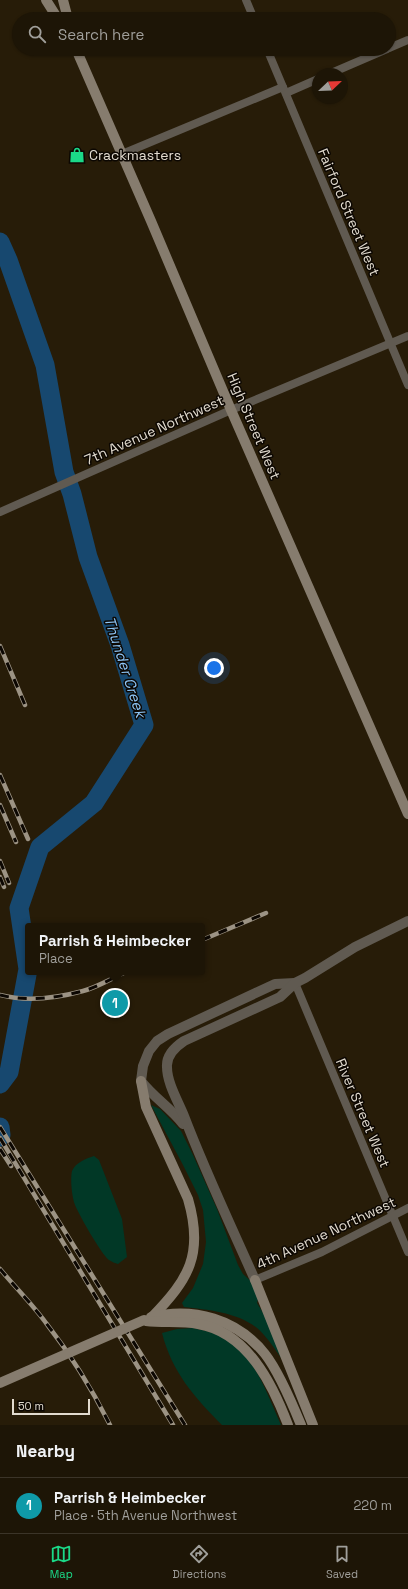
<!DOCTYPE html>
<meta charset="utf-8">
<style>
:root{--surface:#1d1506;--page:#251e10;--text:#f1f3f6;--muted:#a09f9b;--line:#3b3428;--accent:#1bd988}
body{margin:0;font-family:"Space Grotesk",sans-serif;background:var(--page);color:var(--text)}
.compass{position:absolute;left:312px;top:68px;width:36px;height:36px;border-radius:50%;background:var(--surface);box-shadow:0 1px 3px #0004;rotate:67deg}
.scale{position:absolute;left:12px;bottom:10px;width:78px;box-sizing:border-box;padding-left:4px;border:2px solid #e2dbcf;border-top:0;font-size:11px;line-height:14px;white-space:nowrap;color:#e2dbcf;-webkit-text-stroke:3px #0c0702;paint-order:stroke}
.you{position:absolute;left:214px;top:668px;width:14px;height:14px;margin:-10px;border:3px solid #fff;border-radius:50%;background:#1a73e8;box-shadow:0 0 0 6px #1a73e833}
.badge{display:grid;place-items:center;width:26px;height:26px;border-radius:50%;background:var(--accent);color:#fff;font-size:13px;font-weight:700}
.pin{position:absolute;translate:-50% -50%;border:2px solid #fff;box-shadow:0 1px 4px #0006}
.popup{position:absolute;left:25px;top:923px;width:180px;height:52px;box-sizing:border-box;display:grid;place-content:center;border-radius:4px;background:var(--surface);filter:drop-shadow(0 1px 3px #0005);font-size:13px;white-space:nowrap;color:var(--muted)}
.popup b{font-size:15px;color:var(--text)}
.popup::after{content:'';position:absolute;left:50%;top:100%;margin-left:-8px;border:8px solid transparent;border-top-color:var(--surface)}
.list{margin:0;padding:0;list-style:none}
h2{display:flex;justify-content:space-between;align-items:center;height:52px;margin:0;padding:0 16px;font-size:17px}
h2 small{font-size:13px;font-weight:400;color:var(--muted)}
.list li{display:grid;grid-template-columns:26px 1fr auto;gap:12px;align-items:center;box-sizing:border-box;height:56px;padding:0 16px;border-top:1px solid var(--line)}
.list b{display:block;font-size:15px;white-space:nowrap}
.list p{margin:0;font-size:13px;white-space:nowrap;color:var(--muted)}
.list em{font-size:13px;font-style:normal;color:var(--muted)}
.icon{flex:none;width:22px;height:22px;fill:none;stroke:currentColor;stroke-width:2;stroke-linecap:round;stroke-linejoin:round}
.map{position:relative;flex:none;width:408px;height:1425px;overflow:hidden}
.search{position:absolute;background:var(--surface);box-shadow:0 1px 3px #0004;left:12px;right:12px;top:12px;height:44px;display:flex;align-items:center;gap:10px;box-sizing:border-box;padding:0 14px;border-radius:22px;color:var(--muted);font-size:15px}
.sheet{height:108px;background:var(--surface)}
nav{display:flex;justify-content:space-around;align-items:center;box-sizing:border-box;height:56px;border-top:1px solid var(--line);background:var(--surface);font-size:11px;color:var(--muted)}
nav a{display:grid;justify-items:center;gap:2px}
nav .on{color:var(--accent)}
.map>svg:first-child{display:block}
.green{fill:#013826}
.lines{fill:none;stroke-linecap:round;stroke-linejoin:round}
.river{stroke:#17486f;stroke-width:19}
.minor{stroke:#605a51;stroke-width:8}
.tertiary{stroke:#605a51;stroke-width:10}
.secondary{stroke:#867c6e;stroke-width:10}
.rail-casing{stroke:#9c9384;stroke-width:4.5}
.rail{stroke:#0c0702;stroke-width:3;stroke-dasharray:9;stroke-linecap:butt}
.secondary-bridge{stroke:#867c6e;stroke-width:10}
.labels{text-anchor:middle;stroke-width:3;stroke-linejoin:round;paint-order:stroke}
.poi-label{font-size:14px;fill:#e2dbcf;stroke:#0c0702;text-anchor:start}
.street-label{font-size:14px;fill:#e2dbcf;stroke:#0c0702}
.water-label{font-size:15px;font-style:italic;fill:#8ec6f7;stroke:#0c0702}
</style>
<div class="map">
<svg width="408" height="1425" viewBox="0 0 408 1425">
<rect width="100%" height="100%" fill="#271c08"/>
<g class="green">
<path d="M 151,1105 L 160,1109 L 181,1131 L 193,1155 L 217,1209 L 238,1265 L 243,1274 L 254,1284 L 259,1296 L 257,1303 L 268,1321 L 286,1365 C 279,1355 272,1344 264,1335 C 246,1313 210,1310 184,1307 L 182,1303 L 193,1288 L 203,1264 L 206,1242 L 203,1210 L 198,1195 L 183,1165 Z"/>
<path d="M 94,1156 L 99,1160 L 122,1219 L 127,1257 L 118,1264 C 115,1263 112,1262 109,1260 C 102,1255 79,1215 75,1205 C 72,1198 70,1179 72,1171 C 75,1163 87,1158 94,1156 Z"/>
<path d="M 193,1328 C 206,1331 222,1334 233,1343 C 258,1364 268,1396 281,1425 L 222,1425 C 194,1397 172,1372 162,1333 L 177,1329 Z"/>
</g>
<g class="lines">
<g class="river">
<path d="M 0,242 L 8,260 L 45,365 L 64,472 L 72,494 L 88,557 L 120,645 L 144,725 L 94,803 L 40,847 L 19,908 L 28,969 L 9,1072 L 0,1084"/>
<path d="M 0,1127 L 1,1135 L 0,1137"/>
</g>
<g class="minor">
<path d="M 246,0 L 254,19"/>
<path d="M 389,48 L 408,40"/>
<path d="M 267,49 L 408,385"/>
<path d="M 329,74 L 387,49"/>
<path d="M 286,93 L 318,79"/>
<path d="M 122,154 L 283,87"/>
<path d="M 0,512 L 231,410 L 408,336"/>
<path d="M 295,983 L 408,1252"/>
<path d="M 255,1280 L 322,1252 L 408,1208"/>
</g>
<g class="tertiary">
<path d="M 183,1124 C 171,1108 153,1097 141,1081 L 143,1066 L 149,1051 L 157,1041 L 168,1034 L 275,984 L 295,983"/>
<path d="M 255,1280 C 231,1226 205,1171 184,1116 C 178,1101 167,1083 167,1067 C 166,1055 175,1047 184,1041 L 280,997 L 295,983 L 305,978 L 355,947 L 408,921"/>
</g>
<g class="secondary">
<path d="M 46,0 L 58,19"/>
<path d="M 63,0 L 68,19"/>
<path d="M 76,49 L 151,221 L 231,410 L 408,814"/>
<path d="M 141,1081 L 146,1107 L 188,1199 C 204,1254 189,1279 152,1317"/>
<path d="M 255,1280 L 313,1425"/>
<path d="M 151,1317 C 194,1307 237,1319 265,1354 C 279,1372 292,1403 301,1425"/>
<path d="M 146,1321 C 163,1323 181,1321 198,1324 C 247,1332 272,1383 288,1425"/>
</g>
<defs>
<g id="rail">
<path d="M 0,646 L 25,705"/>
<path d="M 0,775 L 28,839"/>
<path d="M 0,805 L 16,842"/>
<path d="M 0,861 L 9,883"/>
<path d="M 0,877 L 4,887"/>
<path d="M 202,940 L 266,913"/>
<path d="M 0,995 C 27,1002 57,998 83,991 C 98,987 112,978 126,972"/>
<path d="M 0,1127 L 185,1425"/>
<path d="M 0,1138 L 173,1425"/>
<path d="M 0,1149 L 11,1166"/>
<path d="M 0,1269 C 15,1287 32,1304 46,1323 C 71,1355 92,1389 110,1425"/>
</g>
</defs>
<use href="#rail" class="rail-casing"/>
<use href="#rail" class="rail"/>
<path class="secondary-bridge" d="M 0,1383 L 144,1320"/>
</g>
<defs>
<symbol id="shop-bare" viewBox="-9 -9 18 18"><path d="M-5-2.5h2.3a2.7 3.5 0 0 1 5.4 0H5L5.5 6h-11ZM-1.5-2.5h3a1.5 2.3 0 0 0-3 0Z" fill="#1bd988" stroke="#0c0702" stroke-width="2.5" paint-order="stroke"/></symbol>
</defs>
<g fill-rule="evenodd">
<use href="#shop-bare" x="66" y="144" width="22" height="22"/>
</g>
<g class="labels">
<g class="poi-label">
<text x="89" y="160">Crackmasters</text>
</g>
<g class="street-label">
<text transform="translate(349 212) rotate(67)" y="5">Fairford Street West</text>
<text transform="translate(254 426) rotate(67)" y="5">High Street West</text>
<text transform="translate(154 430) rotate(-24)" y="5">7th Avenue Northwest</text>
<text transform="translate(363 1113) rotate(67)" y="5">River Street West</text>
<text transform="translate(326 1233) rotate(-25)" y="5">4th Avenue Northwest</text>
</g>
<g class="water-label">
<text transform="translate(125 667) rotate(72)" y="5">Thunder Creek</text>
</g>
</g>
</svg>
<svg class="compass" viewBox="-18 -18 36 36"><path d="M0-13l5 13h-10z" fill="#e53935"/><path d="M0 13l5-13h-10z" fill="#a09f9b"/></svg>
<div class="scale">50 m</div>
<div class="you"></div>
<div class="pin badge" style="left:115px;top:1003px;background:#0f9aa8">1</div>
<div class="popup"><b>Parrish &amp; Heimbecker</b>Place</div>
<div class="search"><svg class="icon" aria-label="search" viewBox="0 0 24 24"><circle cx="10" cy="10" r="6"/><path d="M15 15l6 6"/></svg>Search here</div>
</div>
<section class="sheet">
<h2>Nearby<small></small></h2>
<ul class="list">
<li><span class="badge" style="background:#0f9aa8">1</span><div><b>Parrish &amp; Heimbecker</b><p>Place · 5th Avenue Northwest</p></div><em>220 m</em></li>
</ul>
</section>
<nav>
<a class="on"><svg class="icon" aria-label="map" viewBox="0 0 24 24"><path d="M3 6l6-2 6 2 6-2v14l-6 2-6-2-6 2zM9 4v14M15 6v14"/></svg>Map</a>
<a><svg class="icon" aria-label="directions" viewBox="0 0 24 24"><path d="M12 3l9 9-9 9-9-9zM9 14v-3h6M13 9l2 2-2 2"/></svg>Directions</a>
<a><svg class="icon" aria-label="saved" viewBox="0 0 24 24"><path d="M7 4h10v16l-5-4-5 4z"/></svg>Saved</a>
</nav>
